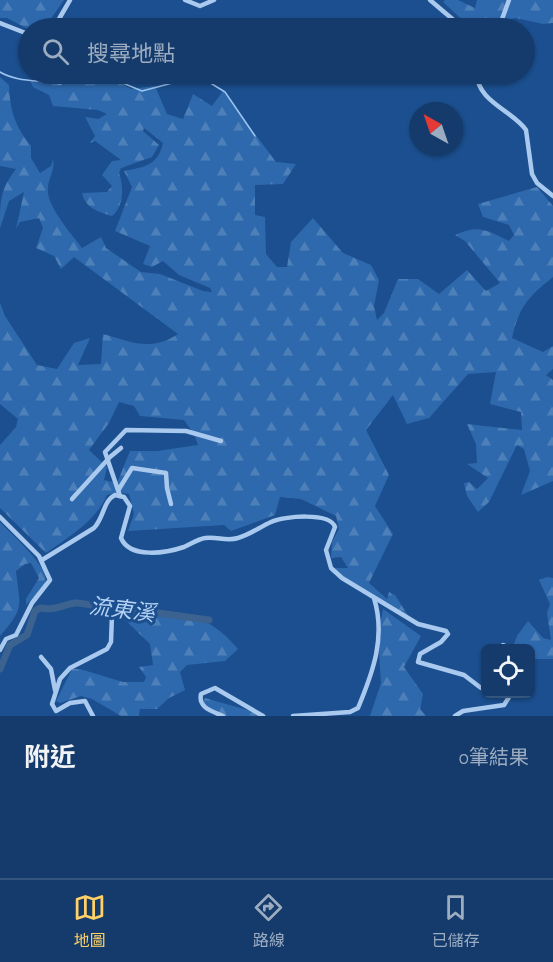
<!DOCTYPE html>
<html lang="zh-TW">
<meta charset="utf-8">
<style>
:root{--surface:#143b6b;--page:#1d4271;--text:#f1f3f6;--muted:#9dadc1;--line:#33557e;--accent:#ffd166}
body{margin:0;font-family:"Alegreya Sans","Noto Sans TC",sans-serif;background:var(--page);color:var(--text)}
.controls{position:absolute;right:18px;bottom:18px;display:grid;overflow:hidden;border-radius:9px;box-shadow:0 2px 4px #0004}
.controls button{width:54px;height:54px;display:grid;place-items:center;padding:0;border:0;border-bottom:2px solid var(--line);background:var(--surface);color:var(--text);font:30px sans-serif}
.compass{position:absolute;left:409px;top:102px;width:54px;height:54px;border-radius:50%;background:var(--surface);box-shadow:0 2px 4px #0004;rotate:320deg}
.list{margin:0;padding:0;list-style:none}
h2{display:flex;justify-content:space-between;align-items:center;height:78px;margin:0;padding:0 24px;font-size:26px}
h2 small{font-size:20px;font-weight:400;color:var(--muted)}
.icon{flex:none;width:33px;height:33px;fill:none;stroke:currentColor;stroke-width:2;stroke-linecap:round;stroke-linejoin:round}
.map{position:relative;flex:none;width:553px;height:716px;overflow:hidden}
.search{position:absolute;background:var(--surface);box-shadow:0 2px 4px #0004;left:18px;right:18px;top:18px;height:66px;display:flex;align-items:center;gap:15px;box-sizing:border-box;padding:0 21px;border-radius:33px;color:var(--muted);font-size:22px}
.sheet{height:162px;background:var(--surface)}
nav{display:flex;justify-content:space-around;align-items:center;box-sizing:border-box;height:84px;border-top:2px solid var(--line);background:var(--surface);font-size:16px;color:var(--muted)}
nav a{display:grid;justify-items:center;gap:3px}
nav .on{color:var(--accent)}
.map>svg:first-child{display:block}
.forest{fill:url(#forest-firs);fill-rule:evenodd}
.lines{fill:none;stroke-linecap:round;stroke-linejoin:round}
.stream{stroke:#9cc4f0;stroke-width:1.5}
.river{stroke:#3c6290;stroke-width:7}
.minor{stroke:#a9c9ee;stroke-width:4.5}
.labels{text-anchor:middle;stroke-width:6;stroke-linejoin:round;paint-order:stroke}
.water-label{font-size:22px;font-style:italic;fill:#b5d3f5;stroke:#1b4f8f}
</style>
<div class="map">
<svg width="553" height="716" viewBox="0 0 553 716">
<defs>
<pattern id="forest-firs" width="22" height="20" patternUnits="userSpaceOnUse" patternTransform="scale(1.5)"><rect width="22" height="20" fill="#2e69ad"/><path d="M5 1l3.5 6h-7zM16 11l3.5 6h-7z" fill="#4d80b9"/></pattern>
</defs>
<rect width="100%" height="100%" fill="#1b4f8f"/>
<g class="forest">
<path d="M 0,0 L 64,0 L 50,20 L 28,29 L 7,18 L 0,18 Z"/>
<path d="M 445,0 L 458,0 L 475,8 L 477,0 L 553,0 L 553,23 L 543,24 L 516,18 L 470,27 L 443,2 Z"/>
<path d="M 75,74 L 104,74 L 131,89 L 155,86 L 167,114 L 183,119 L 193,94 L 212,106 L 223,91 L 276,162 L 296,164 L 283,184 L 255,185 L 255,215 L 265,217 L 266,254 L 277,267 L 287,267 L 291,242 L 313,218 L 343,253 L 371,265 L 379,280 L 374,306 L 377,320 L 384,313 L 398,279 L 418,279 L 439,294 L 467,270 L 486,291 L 500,283 L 465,241 L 455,235 C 478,224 487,230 509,241 L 514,235 L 509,225 L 483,217 L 478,204 L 537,187 L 553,206 L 553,277 C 528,297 519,307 512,338 L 543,352 L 553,346 L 553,369 L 546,375 L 553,380 L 553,481 L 521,495 L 530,471 L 524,449 L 517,445 L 489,502 L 478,512 L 467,496 L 464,483 L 469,482 L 477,489 L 488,478 L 467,464 L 477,463 L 476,444 L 467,424 L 522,430 L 521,412 L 490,404 L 496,372 L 468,374 L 429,418 L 407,424 L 393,395 L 366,430 L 389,475 L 375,506 L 393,534 L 369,583 L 387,599 L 389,592 L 395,595 L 409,617 L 336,572 L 334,568 L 348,568 L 341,557 L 331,558 L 332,542 L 339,529 L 336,516 L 301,499 L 280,497 L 275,515 L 231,531 L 224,525 L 128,531 L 134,514 L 129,494 L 119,492 L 107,495 C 95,522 70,536 46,553 L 0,508 L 0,445 L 16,427 L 18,419 L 0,404 L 0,303 L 5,316 L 37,365 L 57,369 L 74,343 L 90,338 L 78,365 L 101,364 L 103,334 C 132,342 151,352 178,334 L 74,257 L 61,269 L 54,256 L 36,248 L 43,228 L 39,218 L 20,222 L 16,229 L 24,192 L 9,201 L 0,228 C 0,202 0,189 16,169 L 0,166 L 0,77 L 9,85 C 10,111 15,126 31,146 L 31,158 L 40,173 L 51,166 L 53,159 C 55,171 49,176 48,187 C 45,205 72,234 82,248 L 101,237 L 106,248 L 141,272 L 160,274 L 203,291 L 212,292 L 210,288 L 179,275 L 163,261 L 152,267 L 143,264 L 150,246 L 115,231 L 132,187 L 124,171 C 145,167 158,165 163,143 L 144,128 L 143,131 L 159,145 L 152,157 L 121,168 L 119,173 C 124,187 124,206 112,216 C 99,212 85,208 82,193 L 107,192 L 112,186 L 102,175 L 112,161 L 121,160 L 95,141 L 90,143 L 95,136 L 85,117 L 98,119 L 107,114 L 98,110 L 53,106 L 49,95 L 33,87 L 30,80 L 66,80 ZM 119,402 L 134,406 L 140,416 L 184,420 L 194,434 L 198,445 L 157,451 L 130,451 L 117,483 L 104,480 L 107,467 L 89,450 L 109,423 Z"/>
<path d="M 0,522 C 10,533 51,568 45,583 C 42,591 31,599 26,605 L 26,599 L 39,578 L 31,563 L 25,564 L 16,571 C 20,608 25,607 0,636 Z"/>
<path d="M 547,577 L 553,578 L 553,659 L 531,659 L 530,648 L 517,648 L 514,644 L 517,636 L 528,621 L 543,638 L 551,640 L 547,613 L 550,604 L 539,580 Z"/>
<path d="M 383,609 L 421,636 L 404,667 L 423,694 L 420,709 L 426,716 L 370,716 L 381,683 L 378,636 Z"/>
<path d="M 123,611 C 172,612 203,607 238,649 L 225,661 L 187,665 L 180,672 L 185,690 L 169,698 L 157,709 L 140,709 L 139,716 L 121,716 L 92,699 L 81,696 L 60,703 L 56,701 L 72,669 L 80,669 L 123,682 L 144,682 L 146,677 L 139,667 L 153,665 L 150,644 L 122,617 Z"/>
<path d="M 205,698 L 268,716 L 219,716 L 201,706 Z"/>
</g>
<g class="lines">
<g class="stream">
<path d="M 0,72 C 16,82 40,80 60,84 L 77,74"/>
<path d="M 101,74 L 142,91 L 199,76 L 225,92 L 255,136"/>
</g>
<path class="river" d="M 0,669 L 10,645 L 27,635 L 35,611 L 40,608 C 55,611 61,605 75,603 C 83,602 91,607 100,605 L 209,620"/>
<g class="minor">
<path d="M 185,0 L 200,6 L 214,0"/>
<path d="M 430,0 L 463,28"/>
<path d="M 0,23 L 28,34"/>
<path d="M 46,28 L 59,19 L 70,0"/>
<path d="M 492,28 L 501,22 L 509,0"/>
<path d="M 477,74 C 477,101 513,111 526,130 L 532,174 L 537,183 L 553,196"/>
<path d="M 119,489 L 132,468 L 166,473 L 167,488 L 171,504"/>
<path d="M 120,496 L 105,452 L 126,430 L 186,431 L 221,441"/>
<path d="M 72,499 L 110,457 L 121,448"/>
<path d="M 0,517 L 39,556 L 50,580 L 32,603 L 16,635 L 6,639 L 0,650"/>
<path d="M 42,560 L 94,528 C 104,518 103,501 115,495 L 124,497 L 130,506 L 121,538 C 130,559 166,553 184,547 C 191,544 198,539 205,538 C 217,536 226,542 238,538 C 249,535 260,527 271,522 C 284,516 330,512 335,527 L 326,550 L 331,568 L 342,578 L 418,624 L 446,631 L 448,634 L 441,642 L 420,654 L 418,662 L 464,675 L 481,688 L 486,688"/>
<path d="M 500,648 L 503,645 L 510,648"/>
<path d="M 41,657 L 51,669 L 55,690"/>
<path d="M 93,716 L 85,701 L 70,703 L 56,711 L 52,704 L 60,679 L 70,668 L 107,649 L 111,642 L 112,615"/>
<path d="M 223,716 C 212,711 198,708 201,694 L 215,688 L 263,716"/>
<path d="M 293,716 L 350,712 L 358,708 C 373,672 386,637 374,598"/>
<path d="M 455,716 L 463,711 L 504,705 L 511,694"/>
</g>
</g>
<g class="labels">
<g class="water-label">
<text transform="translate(122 609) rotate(7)" y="8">流東溪</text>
</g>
</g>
</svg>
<div class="controls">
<button><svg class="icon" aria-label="locate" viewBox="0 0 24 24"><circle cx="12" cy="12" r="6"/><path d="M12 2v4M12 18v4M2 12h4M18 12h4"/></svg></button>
</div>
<svg class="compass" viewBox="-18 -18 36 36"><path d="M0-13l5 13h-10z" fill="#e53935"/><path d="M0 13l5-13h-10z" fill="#9dadc1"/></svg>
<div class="search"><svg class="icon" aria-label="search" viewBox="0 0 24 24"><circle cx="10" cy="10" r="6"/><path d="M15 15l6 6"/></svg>搜尋地點</div>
</div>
<section class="sheet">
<h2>附近<small>0筆結果</small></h2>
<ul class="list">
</ul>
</section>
<nav>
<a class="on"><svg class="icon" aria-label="map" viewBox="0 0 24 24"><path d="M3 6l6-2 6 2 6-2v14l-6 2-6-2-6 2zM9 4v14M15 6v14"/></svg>地圖</a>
<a><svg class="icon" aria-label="directions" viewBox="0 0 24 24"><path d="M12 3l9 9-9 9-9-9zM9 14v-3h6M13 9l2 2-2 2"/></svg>路線</a>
<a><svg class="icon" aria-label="saved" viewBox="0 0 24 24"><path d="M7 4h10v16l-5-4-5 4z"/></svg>已儲存</a>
</nav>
